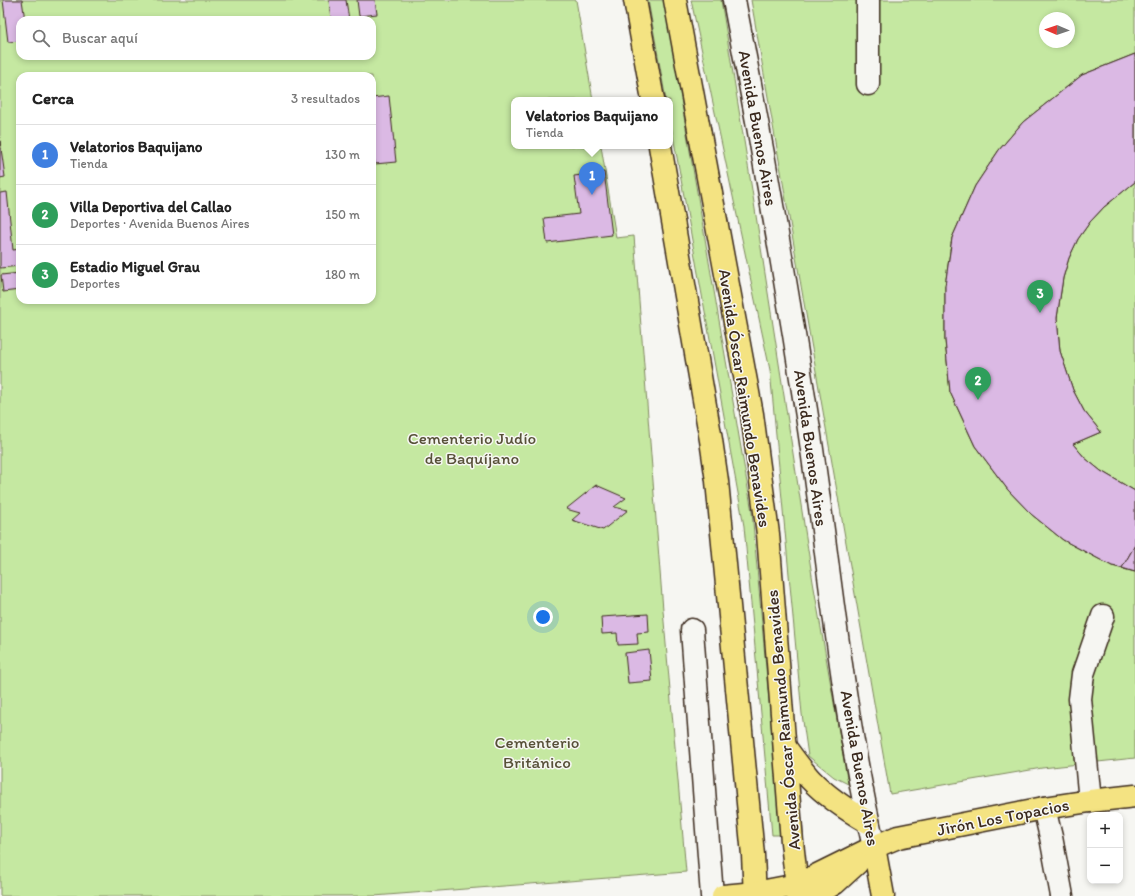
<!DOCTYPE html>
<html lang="es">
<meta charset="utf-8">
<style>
:root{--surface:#fff;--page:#f2f2f2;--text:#222;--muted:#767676;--line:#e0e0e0;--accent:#1a73e8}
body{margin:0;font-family:Itim,sans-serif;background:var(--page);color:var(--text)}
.controls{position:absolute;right:12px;bottom:12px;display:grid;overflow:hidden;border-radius:8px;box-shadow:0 2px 6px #0003}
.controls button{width:36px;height:36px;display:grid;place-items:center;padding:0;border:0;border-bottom:1px solid var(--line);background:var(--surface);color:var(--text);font:20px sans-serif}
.compass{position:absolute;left:1039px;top:12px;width:36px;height:36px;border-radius:50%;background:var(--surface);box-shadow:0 2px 6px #0003;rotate:272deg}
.you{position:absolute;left:543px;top:617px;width:14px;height:14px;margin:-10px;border:3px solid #fff;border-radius:50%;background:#1a73e8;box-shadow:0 0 0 6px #1a73e833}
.badge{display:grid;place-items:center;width:26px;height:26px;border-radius:50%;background:var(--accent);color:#fff;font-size:13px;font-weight:700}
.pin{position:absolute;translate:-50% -33px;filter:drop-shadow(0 1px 2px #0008)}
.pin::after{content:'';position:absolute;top:21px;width:14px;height:12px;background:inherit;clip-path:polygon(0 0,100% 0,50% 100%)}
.popup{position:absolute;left:511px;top:97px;width:162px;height:52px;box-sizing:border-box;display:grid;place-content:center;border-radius:8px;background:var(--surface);filter:drop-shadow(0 1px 3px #0005);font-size:13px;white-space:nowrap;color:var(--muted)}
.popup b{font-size:15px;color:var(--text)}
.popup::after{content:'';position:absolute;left:50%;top:100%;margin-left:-8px;border:8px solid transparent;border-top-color:var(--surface)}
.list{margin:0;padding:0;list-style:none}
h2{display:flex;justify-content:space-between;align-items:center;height:52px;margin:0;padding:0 16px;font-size:17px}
h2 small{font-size:13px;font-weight:400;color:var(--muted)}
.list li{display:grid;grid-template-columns:26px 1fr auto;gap:12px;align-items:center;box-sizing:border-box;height:60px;padding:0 16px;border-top:1px solid var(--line)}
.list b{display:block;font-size:15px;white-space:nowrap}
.list p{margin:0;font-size:13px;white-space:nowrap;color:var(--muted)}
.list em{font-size:13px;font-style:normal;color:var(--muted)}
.icon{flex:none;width:22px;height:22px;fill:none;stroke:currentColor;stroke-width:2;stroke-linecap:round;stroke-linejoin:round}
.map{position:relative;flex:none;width:1135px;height:896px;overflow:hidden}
.search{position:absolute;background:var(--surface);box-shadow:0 2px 6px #0003;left:16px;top:16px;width:360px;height:44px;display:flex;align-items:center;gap:10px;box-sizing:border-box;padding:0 14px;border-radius:12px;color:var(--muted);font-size:15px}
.panel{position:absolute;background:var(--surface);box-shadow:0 2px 6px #0003;left:16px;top:72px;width:360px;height:232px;border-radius:12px}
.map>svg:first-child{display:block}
.green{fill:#c5e8a1;stroke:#808960;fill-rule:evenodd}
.building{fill:#dbb9e4;stroke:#3b2a1e}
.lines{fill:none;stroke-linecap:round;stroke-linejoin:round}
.minor-casing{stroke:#3b2a1e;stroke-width:25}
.major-casing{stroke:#3b2a1e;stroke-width:25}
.minor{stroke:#f6f6f2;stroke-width:22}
.major{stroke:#f4e382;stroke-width:22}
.labels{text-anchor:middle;stroke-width:3;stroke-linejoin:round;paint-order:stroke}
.street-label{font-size:17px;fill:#3b2a1e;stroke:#f6f6f2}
.park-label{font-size:17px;fill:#575038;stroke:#f6f6f2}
</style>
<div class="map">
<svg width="1135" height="896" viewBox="0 0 1135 896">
<rect width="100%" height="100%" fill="#f6f6f2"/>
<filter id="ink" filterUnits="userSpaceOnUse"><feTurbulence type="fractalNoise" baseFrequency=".025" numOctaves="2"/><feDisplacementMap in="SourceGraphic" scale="8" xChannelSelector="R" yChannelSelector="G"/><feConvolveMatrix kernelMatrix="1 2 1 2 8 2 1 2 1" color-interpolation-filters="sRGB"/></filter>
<g filter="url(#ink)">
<g class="green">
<path d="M 0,0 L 576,0 L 593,100 L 514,100 L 514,146 L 601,146 L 616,238 L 634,236 L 663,610 L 686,872 L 374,896 L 0,896 ZM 20,20 L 372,20 L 372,56 L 20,56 ZM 20,76 L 372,76 L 372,300 L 20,300 Z"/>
<path d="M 648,0 L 664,0 L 752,512 L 781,835 L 772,835 L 744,526 L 670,119 L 670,100 L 666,100 Z"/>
<path d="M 691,0 L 721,0 L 752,190 L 813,582 L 848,784 L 834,777 L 808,756 L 802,714 L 770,370 Z"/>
<path d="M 751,0 L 1135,0 L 1135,758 L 1042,768 L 890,794 ZM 1045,18 L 1069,18 L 1069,42 L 1045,42 Z"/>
</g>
<g class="building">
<path d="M 3,0 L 22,0 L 25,20 L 20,20 L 20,41 L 8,42 Z"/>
<path d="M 329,0 L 346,0 L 349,20 L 331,20 Z"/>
<path d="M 357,0 L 375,0 L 377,14 L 359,16 Z"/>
<path d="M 1135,54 L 1135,182 L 1104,207 L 1090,222 L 1078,239 L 1069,258 L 1063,278 L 1057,318 L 1060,351 L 1073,390 L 1084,411 L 1101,432 L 1073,444 L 1085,458 L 1101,471 L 1135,491 L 1135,572 L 1112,566 L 1063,540 L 1031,514 L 1008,490 L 975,446 L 950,392 L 945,340 L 945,286 L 952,238 L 975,186 L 999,150 L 1023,122 L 1082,75 Z"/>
<path d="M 1135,54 L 1135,182 L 1104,207 L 1090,222 L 1078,239 L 1069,258 L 1063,278 L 1057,318 L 1060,351 L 1073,390 L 1084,411 L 1101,432 L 1073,444 L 1085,458 L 1101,471 L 1135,491 L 1135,545 L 1122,568 L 1112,566 L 1063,540 L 1031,514 L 1008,490 L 975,446 L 950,392 L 945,340 L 945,286 L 952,238 L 975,186 L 999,150 L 1023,122 L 1082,75 Z"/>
<path d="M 389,96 L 396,162 L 375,164 L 372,136 L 372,98 Z"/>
<path d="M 0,141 L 5,177 L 0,178 Z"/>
<path d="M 604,172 L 612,235 L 547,243 L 544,218 L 579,214 L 574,176 Z"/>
<path d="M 7,192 L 13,250 L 20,249 L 20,266 L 0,268 L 0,193 Z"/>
<path d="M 20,273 L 20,290 L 3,292 L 1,275 Z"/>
<path d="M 596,485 L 626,498 L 614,507 L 628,510 L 603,530 L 572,520 L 580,513 L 566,509 Z"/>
<path d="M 1135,545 L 1135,572 L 1122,568 Z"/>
<path d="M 648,614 L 649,632 L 637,633 L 638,644 L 618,645 L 617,633 L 602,634 L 601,617 Z"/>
<path d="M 649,650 L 652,681 L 628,683 L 625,653 Z"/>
</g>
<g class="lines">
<defs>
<g id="minor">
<path d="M 734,0 C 762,143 787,286 809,429 C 830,569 842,710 874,847"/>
<path d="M 868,84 L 868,0"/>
<path d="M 692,630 L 712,896"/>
<path d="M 1090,801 L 1080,699 L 1083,674 L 1103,616"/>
<path d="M 1044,808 L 1051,837 L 1062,896"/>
</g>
<g id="major">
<path d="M 635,0 L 653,100"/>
<path d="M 675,0 L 752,414 L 768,534 L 792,842 L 798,896"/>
<path d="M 660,146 L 711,440 L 717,481 L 753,855 L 755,896"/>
<path d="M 785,747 C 793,758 801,769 810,779 C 827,797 847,810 868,822"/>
<path d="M 874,847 L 883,896"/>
<path d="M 723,896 L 755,893 L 797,885 L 874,847 L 898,837 L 1044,808 L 1090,801 L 1135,796"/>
<path d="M 814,896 L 835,883 L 857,863"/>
</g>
</defs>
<use href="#minor" class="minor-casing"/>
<use href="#major" class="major-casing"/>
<use href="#minor" class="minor"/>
<use href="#major" class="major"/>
</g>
</g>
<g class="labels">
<g class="street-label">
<text transform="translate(758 128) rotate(80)" y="6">Avenida Buenos Aires</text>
<text transform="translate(745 398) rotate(81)" y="6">Avenida Óscar Raimundo Benavides</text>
<text transform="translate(811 448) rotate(82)" y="6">Avenida Buenos Aires</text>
<text transform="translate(783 720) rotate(-95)" y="6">Avenida Óscar Raimundo Benavides</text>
<text transform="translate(860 768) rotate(80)" y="6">Avenida Buenos Aires</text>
<text transform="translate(1003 817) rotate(-11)" y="6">Jirón Los Topacios</text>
</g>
<g class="park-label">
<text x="472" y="444">Cementerio Judío<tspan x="472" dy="20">de Baquíjano</tspan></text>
<text x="537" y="748">Cementerio<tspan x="537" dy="20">Británico</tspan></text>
</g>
</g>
</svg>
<div class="controls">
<button>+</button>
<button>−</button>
</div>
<svg class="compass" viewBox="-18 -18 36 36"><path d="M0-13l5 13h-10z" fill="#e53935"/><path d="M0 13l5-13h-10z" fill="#767676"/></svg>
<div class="you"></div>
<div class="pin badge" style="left:592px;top:195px;background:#3f7fe0">1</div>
<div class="popup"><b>Velatorios Baquijano</b>Tienda</div>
<div class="pin badge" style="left:978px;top:400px;background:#2e9e5b">2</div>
<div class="pin badge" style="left:1040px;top:313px;background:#2e9e5b">3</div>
<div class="search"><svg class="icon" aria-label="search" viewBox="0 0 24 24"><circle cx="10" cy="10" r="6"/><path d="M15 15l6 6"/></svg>Buscar aquí</div>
<section class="panel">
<h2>Cerca<small>3 resultados</small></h2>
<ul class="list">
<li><span class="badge" style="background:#3f7fe0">1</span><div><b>Velatorios Baquijano</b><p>Tienda</p></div><em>130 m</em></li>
<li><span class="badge" style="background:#2e9e5b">2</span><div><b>Villa Deportiva del Callao</b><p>Deportes · Avenida Buenos Aires</p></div><em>150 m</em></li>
<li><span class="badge" style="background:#2e9e5b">3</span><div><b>Estadio Miguel Grau</b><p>Deportes</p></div><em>180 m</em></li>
</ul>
</section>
</div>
